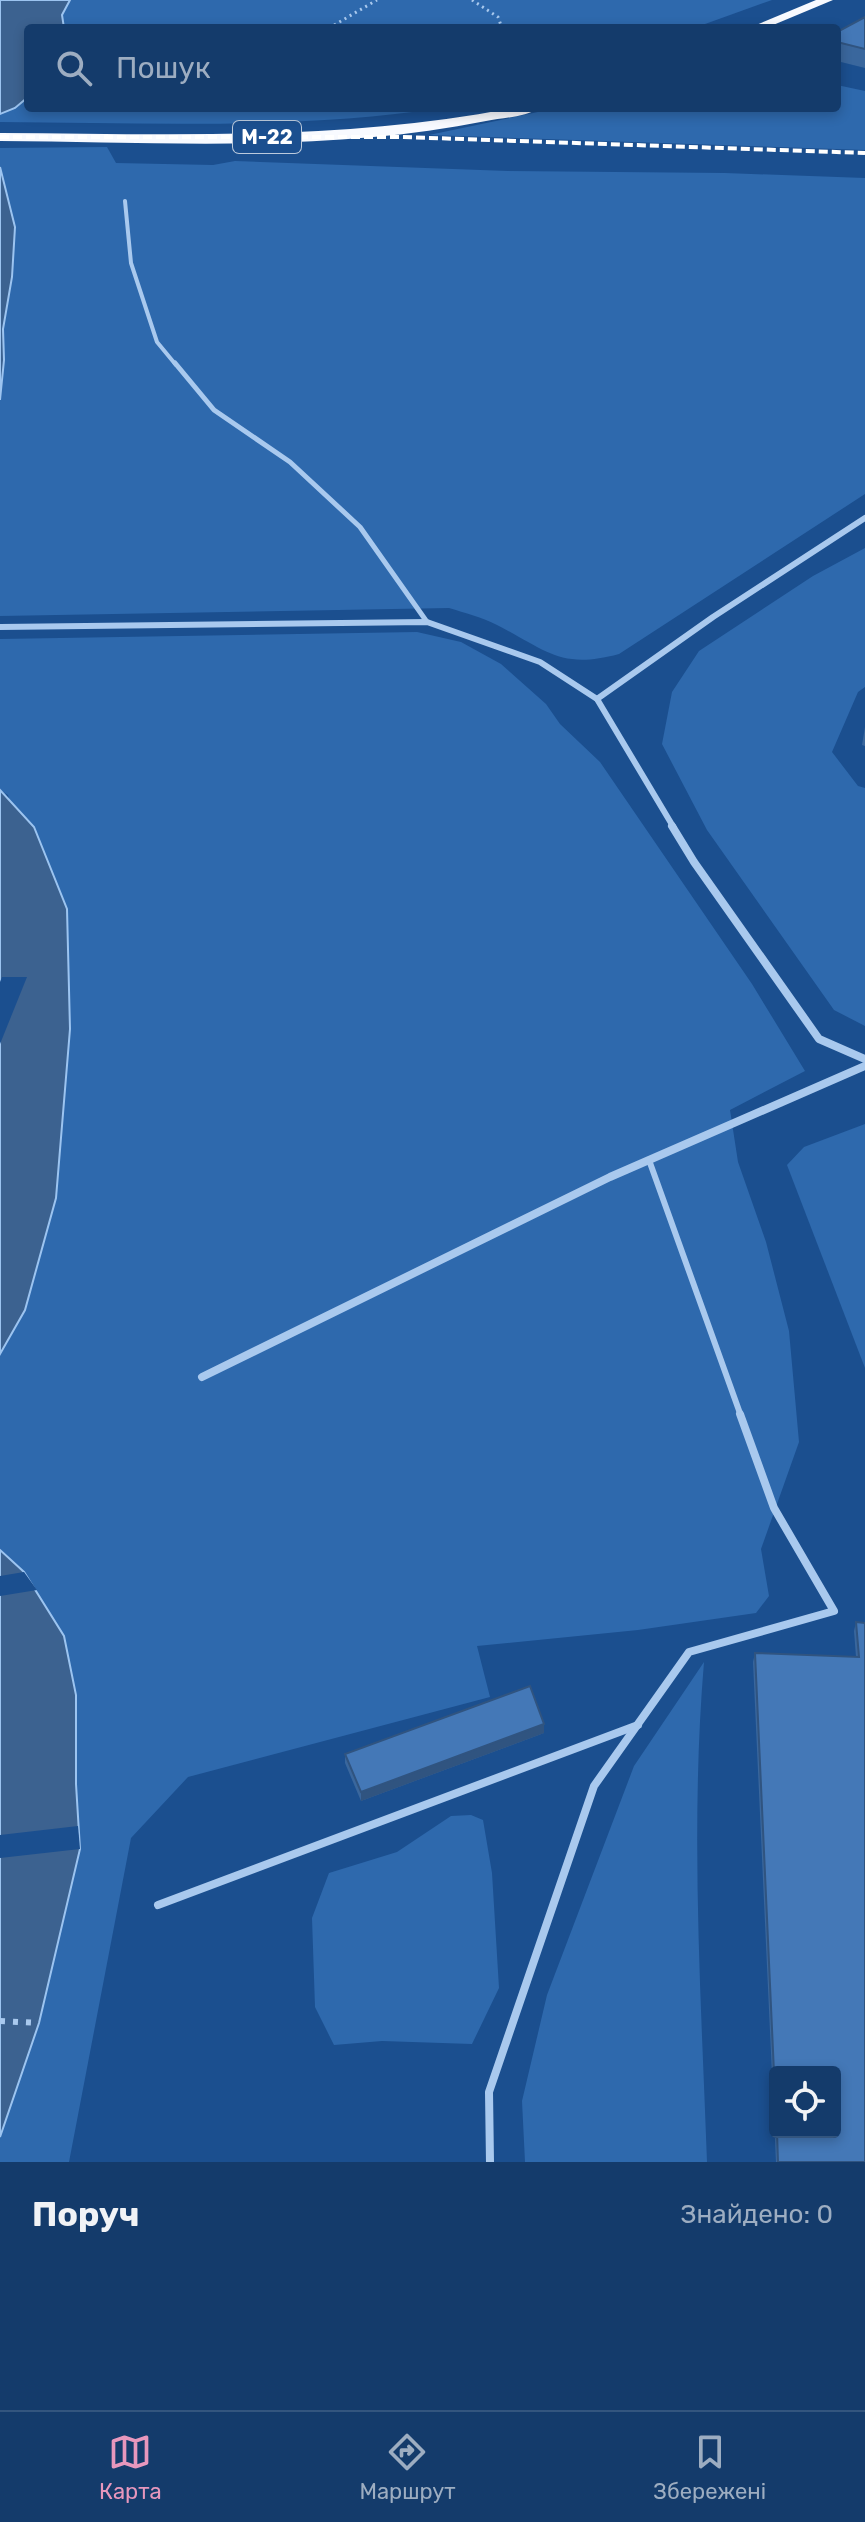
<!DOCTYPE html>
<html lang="uk">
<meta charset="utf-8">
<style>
:root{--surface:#143b6b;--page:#1d4271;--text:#f1f3f6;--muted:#9dadc1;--line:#33557e;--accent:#e797bd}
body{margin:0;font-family:Rubik,sans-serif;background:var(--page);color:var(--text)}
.controls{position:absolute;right:24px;bottom:24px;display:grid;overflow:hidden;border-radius:8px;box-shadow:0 4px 12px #0003}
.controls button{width:72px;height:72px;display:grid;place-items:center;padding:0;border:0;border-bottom:2px solid var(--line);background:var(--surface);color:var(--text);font:40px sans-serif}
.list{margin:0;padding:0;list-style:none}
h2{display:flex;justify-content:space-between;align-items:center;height:104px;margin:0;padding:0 32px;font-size:34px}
h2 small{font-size:26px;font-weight:400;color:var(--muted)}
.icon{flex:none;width:44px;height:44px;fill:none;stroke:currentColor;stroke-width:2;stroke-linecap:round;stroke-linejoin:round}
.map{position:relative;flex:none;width:865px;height:2162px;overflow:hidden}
.search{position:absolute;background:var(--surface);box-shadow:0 4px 12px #0003;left:24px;right:24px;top:24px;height:88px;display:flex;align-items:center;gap:20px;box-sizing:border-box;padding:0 28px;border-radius:8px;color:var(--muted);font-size:30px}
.sheet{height:248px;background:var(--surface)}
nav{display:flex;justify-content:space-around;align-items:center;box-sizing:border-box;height:112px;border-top:2px solid var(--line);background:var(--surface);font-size:22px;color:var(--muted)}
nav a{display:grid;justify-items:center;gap:4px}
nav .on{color:var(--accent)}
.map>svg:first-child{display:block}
.green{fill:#2e69ad}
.water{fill:#3c6290;stroke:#9cc4f0;stroke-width:2}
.pier{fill:#1b4f8f}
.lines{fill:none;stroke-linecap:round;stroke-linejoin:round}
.path-far1{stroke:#a9c9ee;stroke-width:3;stroke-dasharray:2 4;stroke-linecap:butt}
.path{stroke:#a9c9ee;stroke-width:6;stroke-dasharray:5 8;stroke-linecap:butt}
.service-far3{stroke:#a9c9ee;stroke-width:4}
.service-far2{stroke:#a9c9ee;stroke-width:5}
.service-far1{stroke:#a9c9ee;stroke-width:6}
.service{stroke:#a9c9ee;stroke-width:8}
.minor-far1{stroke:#a9c9ee;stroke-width:6}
.minor{stroke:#a9c9ee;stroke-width:8}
.trunk{fill:#f8faff;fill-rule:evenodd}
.rail{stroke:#fff;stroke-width:4;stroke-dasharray:9 4;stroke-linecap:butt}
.wall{fill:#3a679d;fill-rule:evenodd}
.shaded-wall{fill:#305480}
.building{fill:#4478b7;stroke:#305480;stroke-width:2}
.labels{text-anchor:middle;stroke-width:6;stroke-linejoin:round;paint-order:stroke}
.shield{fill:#1b4f8f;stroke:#bbcadd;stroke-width:2}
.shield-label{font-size:20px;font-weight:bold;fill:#fff}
</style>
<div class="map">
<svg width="865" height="2162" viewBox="0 0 865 2162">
<rect width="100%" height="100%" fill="#1b4f8f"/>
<g class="green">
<path d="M 40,0 L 772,0 L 694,28 L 46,28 Z"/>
<path d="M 28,79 L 28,108 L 442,108 C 296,130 148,123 0,122 L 0,108 Z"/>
<path d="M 837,85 L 865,91 L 865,150 L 429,135 L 557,108 L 837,108 Z"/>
<path d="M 107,147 L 116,163 L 213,165 L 235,161 L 508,171 L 725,173 L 865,178 L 865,494 L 619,654 C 560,670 546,650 497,625 C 482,617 465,613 449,608 L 0,616 L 0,148 Z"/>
<path d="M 865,548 L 865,687 L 858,692 L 832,752 L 858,786 L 865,788 L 865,1026 L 834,1010 L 707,830 L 662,744 L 672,692 L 699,651 L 813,576 Z"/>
<path d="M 417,632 L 461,642 L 501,664 L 546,704 L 560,724 L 600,762 L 752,984 L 805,1071 L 730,1110 L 738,1162 L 766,1242 L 789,1331 L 799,1442 L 761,1549 L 769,1596 L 756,1613 L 638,1630 L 477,1646 L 490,1697 L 188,1777 L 131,1838 L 69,2162 L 0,2162 L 0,2137 L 39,2023 L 80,1849 L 64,1636 L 24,1572 L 0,1550 L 0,1354 L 25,1310 L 64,1085 L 70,1029 L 8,795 L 0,790 L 0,639 Z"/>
<path d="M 865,1124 L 865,1368 L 787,1165 L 804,1147 Z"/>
<path d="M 704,1662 C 690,1828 701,1996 707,2162 L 525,2162 L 522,2101 L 547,1995 L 634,1766 Z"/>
<path d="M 471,1815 L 483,1820 L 492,1873 L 499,1988 L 472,2044 L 382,2041 L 334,2045 L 315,2007 L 312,1918 L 329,1873 L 397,1852 L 451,1816 Z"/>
</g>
<g class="water">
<path d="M 0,0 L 70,0 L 62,15 L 64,28 L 28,28 L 28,97 L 15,108 L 0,114 Z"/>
<path d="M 0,167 L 15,227 L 12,277 L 3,329 L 4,360 L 0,400 Z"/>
<path d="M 0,790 L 34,827 L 67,909 L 70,1029 L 56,1198 L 25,1310 L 0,1354 Z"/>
<path d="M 0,1550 L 24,1572 L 64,1636 L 76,1695 L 76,1784 L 80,1849 L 39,2023 L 0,2137 Z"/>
</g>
<g class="pier">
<path d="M 2,977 L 27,977 L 0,1044 L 0,982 Z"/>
<path d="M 24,1572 L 37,1590 L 0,1596 L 0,1576 Z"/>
<path d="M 78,1826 L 80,1849 L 0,1858 L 0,1835 Z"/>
</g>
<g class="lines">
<g class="path-far1">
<path d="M 472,0 L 498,17 L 502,28"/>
<path d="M 329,28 L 377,0"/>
</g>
<path class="path" d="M 0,2021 L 39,2023"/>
<path class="service-far3" d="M 125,201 L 131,263 L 157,342 L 176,365"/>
<path class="service-far2" d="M 175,363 L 214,410 L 290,462 L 360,527 L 427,622"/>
<path class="service-far1" d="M 649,1160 L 741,1416"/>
<g class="service">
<path d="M 158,1905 L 638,1725"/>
<path d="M 490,2162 L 489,2092 L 594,1786 L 689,1652 L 834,1611 L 774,1508 L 740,1414"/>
</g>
<g class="minor-far1">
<path d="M 0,627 L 427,622 L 540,662 L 597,699 L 674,828"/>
<path d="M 597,699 L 713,617 L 865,518"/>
</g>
<g class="minor">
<path d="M 672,826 L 694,862 L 819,1039 L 865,1059"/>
<path d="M 202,1377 L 610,1177 L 865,1066"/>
</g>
<g class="trunk">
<path d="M 816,0 L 833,0 L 766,28 L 749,28 Z"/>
<path d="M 512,108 L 539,108 C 526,117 502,118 486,121 C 327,153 161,142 0,141 L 0,133 C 171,134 343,141 512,108 Z"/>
</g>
<path class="rail" d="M 0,137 L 403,137 L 865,153"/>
</g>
<g class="wall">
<path d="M 865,17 L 865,68 L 837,61 L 837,32 Z"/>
<path d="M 865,727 L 865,746 L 862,745 Z"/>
<path d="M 856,1622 L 865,1623 L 865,2162 L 776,2162 L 753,1662 L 755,1653 L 856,1657 L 854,1631 ZM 775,2072 L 835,2132 L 775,2132 Z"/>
<path d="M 544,1733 L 361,1801 L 345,1763 L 345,1754 Z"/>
</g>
<path class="shaded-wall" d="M 544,1724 L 544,1733 L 361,1801 L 361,1792 Z"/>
<g class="building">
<path d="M 865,17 L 865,49 L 837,42 L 837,32 Z"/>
<path d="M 856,1622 L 865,1623 L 865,2162 L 778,2162 L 777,2132 L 835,2132 L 835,2072 L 775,2072 L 775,2095 L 755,1653 L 859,1657 Z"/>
<path d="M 530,1686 L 544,1724 L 361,1792 L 345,1754 Z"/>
</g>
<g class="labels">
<rect class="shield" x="233" y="121" width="68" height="32" rx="6"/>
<g class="shield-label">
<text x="267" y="144">М-22</text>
</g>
</g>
</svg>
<div class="controls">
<button><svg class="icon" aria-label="locate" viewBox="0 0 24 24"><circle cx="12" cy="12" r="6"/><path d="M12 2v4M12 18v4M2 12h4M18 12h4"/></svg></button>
</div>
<div class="search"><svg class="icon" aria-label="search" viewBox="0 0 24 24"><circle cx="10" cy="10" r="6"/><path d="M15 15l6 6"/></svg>Пошук</div>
</div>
<section class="sheet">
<h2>Поруч<small>Знайдено: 0</small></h2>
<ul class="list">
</ul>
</section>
<nav>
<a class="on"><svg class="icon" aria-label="map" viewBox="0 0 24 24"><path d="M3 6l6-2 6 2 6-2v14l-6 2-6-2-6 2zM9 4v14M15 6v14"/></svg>Карта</a>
<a><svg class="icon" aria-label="directions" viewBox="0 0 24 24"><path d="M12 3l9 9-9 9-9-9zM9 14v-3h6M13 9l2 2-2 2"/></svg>Маршрут</a>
<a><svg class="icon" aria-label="saved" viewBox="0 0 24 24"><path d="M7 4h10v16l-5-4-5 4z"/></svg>Збережені</a>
</nav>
